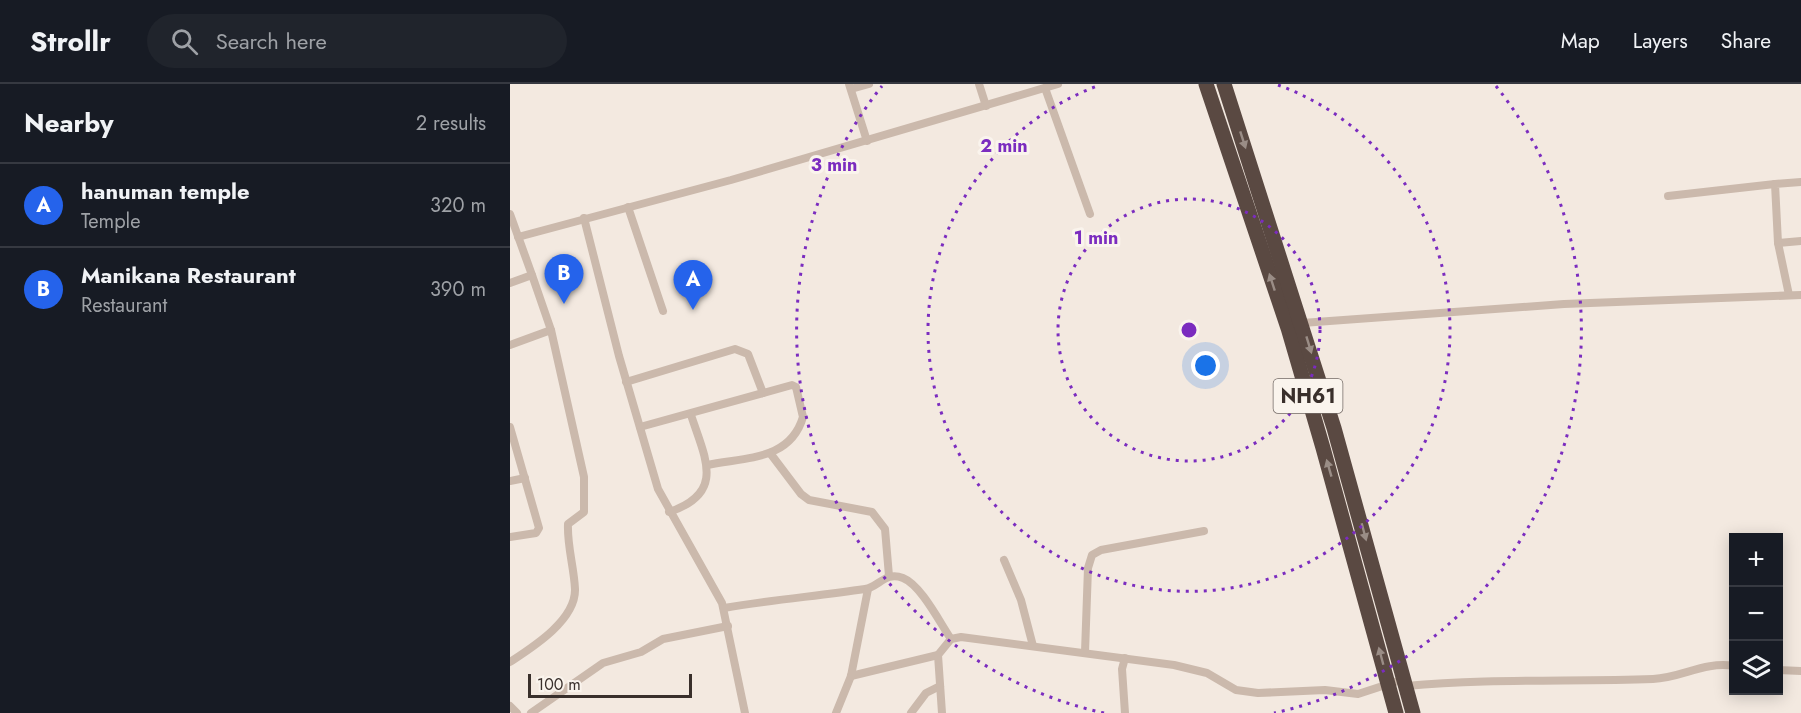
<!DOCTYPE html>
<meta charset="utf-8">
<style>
:root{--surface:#171b24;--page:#20242c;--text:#f1f3f6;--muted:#9ea1a6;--line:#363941;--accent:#2563eb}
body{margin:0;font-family:Jost,sans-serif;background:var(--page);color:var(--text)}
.controls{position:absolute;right:18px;bottom:18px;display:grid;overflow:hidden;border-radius:0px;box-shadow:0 3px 15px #0003}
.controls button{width:54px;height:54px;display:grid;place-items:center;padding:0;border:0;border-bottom:2px solid var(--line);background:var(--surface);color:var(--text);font:30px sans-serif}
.scale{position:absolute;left:18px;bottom:15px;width:164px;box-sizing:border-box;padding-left:6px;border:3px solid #392f2b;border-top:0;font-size:16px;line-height:21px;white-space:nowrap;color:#392f2b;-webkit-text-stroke:4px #faf4ed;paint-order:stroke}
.you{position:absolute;left:696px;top:282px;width:21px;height:21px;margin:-15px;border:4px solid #fff;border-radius:50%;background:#1a73e8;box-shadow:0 0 0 9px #1a73e833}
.badge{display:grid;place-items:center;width:39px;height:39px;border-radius:50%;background:var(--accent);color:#fff;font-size:20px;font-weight:700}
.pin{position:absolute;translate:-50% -50px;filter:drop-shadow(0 2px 3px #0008)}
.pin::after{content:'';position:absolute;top:32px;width:21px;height:18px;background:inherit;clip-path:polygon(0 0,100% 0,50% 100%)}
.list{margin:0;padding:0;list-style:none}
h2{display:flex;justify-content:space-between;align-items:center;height:78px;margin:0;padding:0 24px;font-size:26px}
h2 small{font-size:20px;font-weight:400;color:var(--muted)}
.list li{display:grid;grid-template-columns:39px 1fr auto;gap:18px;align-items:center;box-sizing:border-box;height:84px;padding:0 24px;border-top:2px solid var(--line)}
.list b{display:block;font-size:22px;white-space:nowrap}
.list p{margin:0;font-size:20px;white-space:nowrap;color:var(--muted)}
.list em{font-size:20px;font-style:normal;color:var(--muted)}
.icon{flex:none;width:33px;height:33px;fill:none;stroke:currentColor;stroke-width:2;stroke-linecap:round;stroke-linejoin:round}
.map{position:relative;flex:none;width:1291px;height:629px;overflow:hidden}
header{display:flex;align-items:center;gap:36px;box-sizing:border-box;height:84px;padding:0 30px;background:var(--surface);border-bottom:2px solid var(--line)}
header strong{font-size:28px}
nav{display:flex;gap:33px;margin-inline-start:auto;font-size:21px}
.search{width:420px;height:54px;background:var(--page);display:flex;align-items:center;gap:15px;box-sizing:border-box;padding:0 21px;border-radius:33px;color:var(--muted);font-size:22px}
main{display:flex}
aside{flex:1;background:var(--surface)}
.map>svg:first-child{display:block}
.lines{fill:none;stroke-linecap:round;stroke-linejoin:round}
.street{stroke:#cbb9ac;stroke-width:8}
.highway{stroke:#5a4942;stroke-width:15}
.oneway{fill:#9a8d86}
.ring{fill:none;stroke:#7b2cbf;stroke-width:3;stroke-dasharray:3 6}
.labels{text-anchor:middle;stroke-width:6;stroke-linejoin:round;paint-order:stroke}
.shield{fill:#faf4ed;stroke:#736a65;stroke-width:1.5}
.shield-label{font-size:20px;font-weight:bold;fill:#392f2b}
.centre{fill:#7b2cbf;stroke:#faf4ed;stroke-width:3}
.ring-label{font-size:18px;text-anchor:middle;font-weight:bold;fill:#7b2cbf;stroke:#faf4ed;stroke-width:6;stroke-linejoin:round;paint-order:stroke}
</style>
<header>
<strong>Strollr</strong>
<div class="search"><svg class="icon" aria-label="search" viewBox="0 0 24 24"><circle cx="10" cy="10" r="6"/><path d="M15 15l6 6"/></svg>Search here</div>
<nav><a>Map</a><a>Layers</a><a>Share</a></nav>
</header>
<main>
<aside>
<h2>Nearby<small>2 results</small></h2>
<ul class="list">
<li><span class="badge">A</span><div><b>hanuman temple</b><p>Temple</p></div><em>320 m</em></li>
<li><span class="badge">B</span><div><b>Manikana Restaurant</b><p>Restaurant</p></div><em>390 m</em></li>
</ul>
</aside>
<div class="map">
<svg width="1291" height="629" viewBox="0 0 1291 629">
<rect width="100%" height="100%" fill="#f3e9e0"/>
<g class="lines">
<g class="street">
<path d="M 339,0 L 357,57"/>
<path d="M 469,0 L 476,22"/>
<path d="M 535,4 L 580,130"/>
<path d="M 341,5 L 359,0"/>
<path d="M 1158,112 L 1265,100"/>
<path d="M 118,123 L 153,227"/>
<path d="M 0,130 L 22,191 L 0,199"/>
<path d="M 74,134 L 109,272 L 148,405 L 212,519 L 235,629"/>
<path d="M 8,153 L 221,96 L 548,0"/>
<path d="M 1268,159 L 1291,157"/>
<path d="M 1279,211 L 1268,159 L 1265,100 L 1291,98"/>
<path d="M 792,239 L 1054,220 L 1291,211"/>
<path d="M 0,261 L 41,246"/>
<path d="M 116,298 L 225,265 L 238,270 L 253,309"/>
<path d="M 0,343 L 29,444 L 26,449 L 0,453"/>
<path d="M 130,343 L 282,301 L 286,303 L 293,333 C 280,377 235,373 197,381"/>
<path d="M 260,369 L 291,410 L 299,416 L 362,428 L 375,445 L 379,492"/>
<path d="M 0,397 L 15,394"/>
<path d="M 159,428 C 216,409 195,374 181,331"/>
<path d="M 494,476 L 511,516 L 523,562"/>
<path d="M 214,524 C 261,516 308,512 355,505 C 369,503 375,487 393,494 C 411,501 430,539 441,555"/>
<path d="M 575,568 L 578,484 L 582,471 L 591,466 L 694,447"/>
<path d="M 0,578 C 23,563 66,536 65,505 C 64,483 57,462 58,440 L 74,428 L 74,393 L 41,246 L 22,191"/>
<path d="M 1268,586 L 1291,587"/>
<path d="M 341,592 L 428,571"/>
<path d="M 896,602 C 979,594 1061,598 1143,595 C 1172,594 1194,577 1224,582"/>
<path d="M 0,622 L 7,629"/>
<path d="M 21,629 L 93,579 L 131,568 L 153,555 L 218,542"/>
<path d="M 326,629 L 341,592 L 358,505"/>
<path d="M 401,629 L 416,609 L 430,602"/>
<path d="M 432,629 L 428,571 L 441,555 L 451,553 L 664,581 L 697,589 L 726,606 L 748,609 L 815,606 L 848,610 L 894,595"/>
<path d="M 615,629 L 612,585 L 615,574"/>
</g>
<g class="highway">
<path d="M 696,0 L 778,244 L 813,364 L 886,629"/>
<path d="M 714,0 L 824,344 L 903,629"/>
</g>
</g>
<defs><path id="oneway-solid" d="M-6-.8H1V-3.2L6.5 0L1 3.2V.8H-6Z" transform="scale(1.5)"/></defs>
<g class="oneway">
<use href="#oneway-solid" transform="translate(733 56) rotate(72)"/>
<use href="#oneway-solid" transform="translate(762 198) rotate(-108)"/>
<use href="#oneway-solid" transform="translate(799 261) rotate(73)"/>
<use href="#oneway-solid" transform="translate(819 384) rotate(-106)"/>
<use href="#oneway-solid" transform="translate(854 448) rotate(75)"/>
<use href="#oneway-solid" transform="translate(871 572) rotate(-105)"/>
</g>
<g class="ring">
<circle cx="679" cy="246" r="131"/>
<path d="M768 1A261 261 0 1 1 590 1"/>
<path d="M594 629A392 392 0 0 1 372 2M986 2A392 392 0 0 1 764 629"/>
</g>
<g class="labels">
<rect class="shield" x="763.5" y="295" width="69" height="34" rx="4.5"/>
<g class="shield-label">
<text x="798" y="319">NH61</text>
</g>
</g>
<circle cx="679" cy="246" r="9" class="centre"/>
<g class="ring-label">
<text x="494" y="68">2 min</text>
<text x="324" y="87">3 min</text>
<text x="586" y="160">1 min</text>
</g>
</svg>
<div class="controls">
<button>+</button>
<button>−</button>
<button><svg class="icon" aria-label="layers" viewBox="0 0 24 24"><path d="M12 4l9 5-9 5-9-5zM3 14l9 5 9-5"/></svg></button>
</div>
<div class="scale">100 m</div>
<div class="you"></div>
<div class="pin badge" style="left:183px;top:226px">A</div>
<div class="pin badge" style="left:54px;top:220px">B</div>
</div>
</main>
